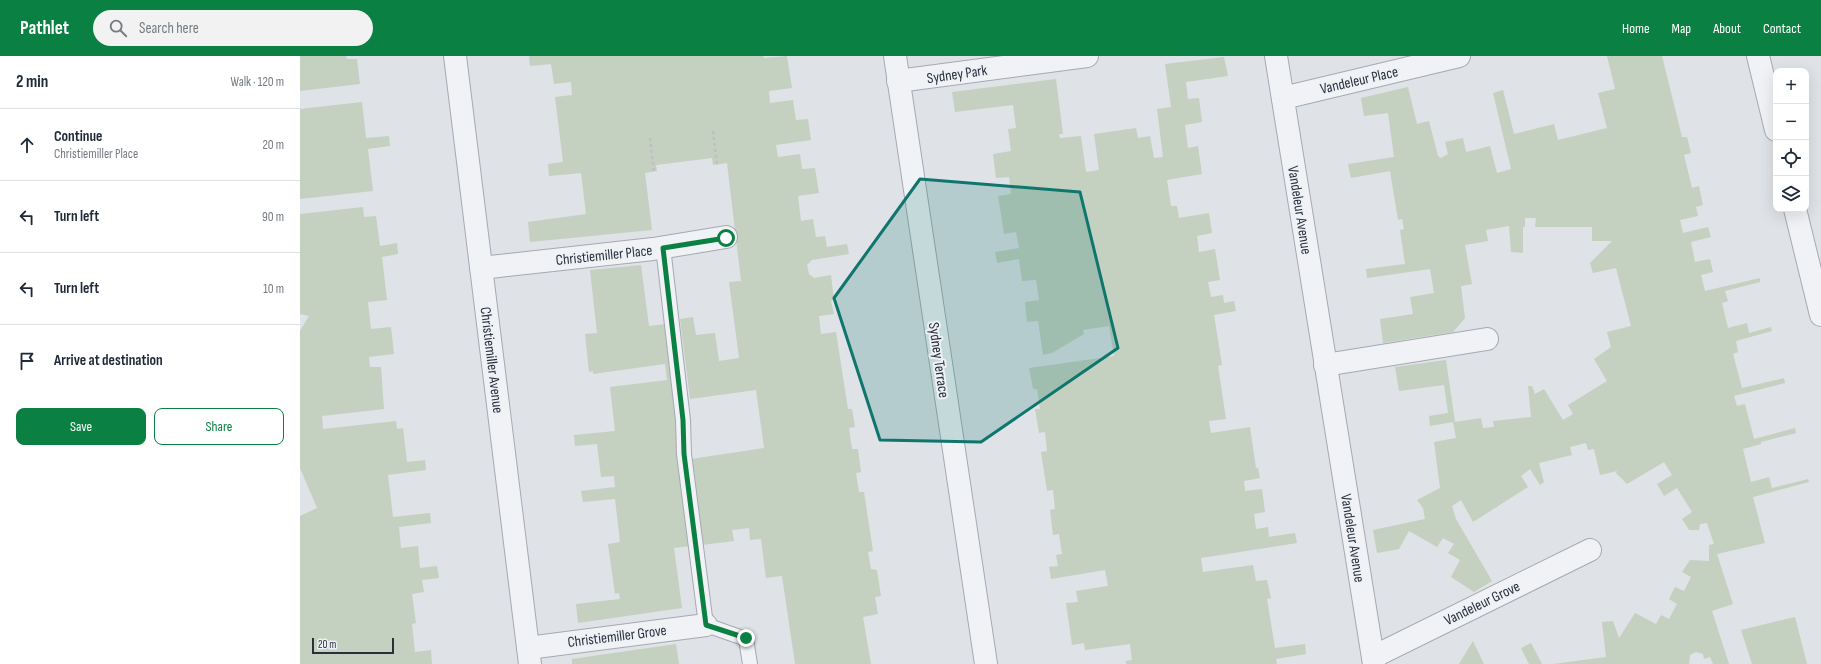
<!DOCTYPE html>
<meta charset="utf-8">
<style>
:root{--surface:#fff;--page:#f2f2f3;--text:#1f2937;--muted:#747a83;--line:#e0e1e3;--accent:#0b8043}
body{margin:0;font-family:"Sofia Sans Condensed",sans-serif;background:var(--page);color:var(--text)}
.controls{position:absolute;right:12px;top:12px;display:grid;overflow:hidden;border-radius:8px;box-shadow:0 4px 16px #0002}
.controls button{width:36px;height:36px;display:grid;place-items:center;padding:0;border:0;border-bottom:1px solid var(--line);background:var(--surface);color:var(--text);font:20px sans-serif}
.scale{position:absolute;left:12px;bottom:10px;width:82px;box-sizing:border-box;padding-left:4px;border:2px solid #29303d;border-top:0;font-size:11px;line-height:14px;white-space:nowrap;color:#29303d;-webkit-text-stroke:3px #eef1f5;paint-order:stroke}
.stop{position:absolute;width:12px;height:12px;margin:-9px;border:3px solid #0b8043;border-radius:50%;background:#fff}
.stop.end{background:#0b8043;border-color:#fff;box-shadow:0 1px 4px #0008}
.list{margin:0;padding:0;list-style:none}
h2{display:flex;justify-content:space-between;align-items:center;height:52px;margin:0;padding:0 16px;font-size:17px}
h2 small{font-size:13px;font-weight:400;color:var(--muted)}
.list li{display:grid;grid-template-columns:26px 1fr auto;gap:12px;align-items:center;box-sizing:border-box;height:72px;padding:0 16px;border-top:1px solid var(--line)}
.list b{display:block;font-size:15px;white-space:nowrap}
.list p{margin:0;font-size:13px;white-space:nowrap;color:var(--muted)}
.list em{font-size:13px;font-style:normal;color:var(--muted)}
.actions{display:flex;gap:8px;padding:12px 16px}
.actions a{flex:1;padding:9px 0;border:1px solid var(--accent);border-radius:8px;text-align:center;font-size:14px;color:var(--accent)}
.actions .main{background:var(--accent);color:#fff}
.icon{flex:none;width:22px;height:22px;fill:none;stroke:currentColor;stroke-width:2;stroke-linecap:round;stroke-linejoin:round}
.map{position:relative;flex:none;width:1521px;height:608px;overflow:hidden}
header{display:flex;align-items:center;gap:24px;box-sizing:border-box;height:56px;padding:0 20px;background:var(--accent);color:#fff}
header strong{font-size:19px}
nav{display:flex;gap:22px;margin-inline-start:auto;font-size:14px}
.search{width:280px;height:36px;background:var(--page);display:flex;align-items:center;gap:10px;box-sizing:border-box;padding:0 14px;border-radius:22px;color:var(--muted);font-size:15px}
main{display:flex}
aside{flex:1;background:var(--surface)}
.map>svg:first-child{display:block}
.green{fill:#c4d0c0}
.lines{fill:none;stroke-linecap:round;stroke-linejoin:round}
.lane-casing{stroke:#a5a9b1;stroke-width:16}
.street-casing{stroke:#a5a9b1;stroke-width:24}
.path{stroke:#bdc0c5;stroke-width:2.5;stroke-dasharray:3 3;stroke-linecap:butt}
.lane{stroke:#f1f2f5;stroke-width:14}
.street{stroke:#f1f2f5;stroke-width:22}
.route{stroke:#0b8043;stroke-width:5}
.marked{fill:#0f766e;fill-opacity:0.2;stroke:#0f766e;stroke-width:3;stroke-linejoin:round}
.labels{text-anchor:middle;stroke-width:4;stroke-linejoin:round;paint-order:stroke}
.street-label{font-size:15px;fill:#29303d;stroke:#eef1f5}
</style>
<header>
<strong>Pathlet</strong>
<div class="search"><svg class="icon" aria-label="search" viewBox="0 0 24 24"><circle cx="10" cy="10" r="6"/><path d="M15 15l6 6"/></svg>Search here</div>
<nav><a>Home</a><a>Map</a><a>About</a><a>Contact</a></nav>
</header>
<main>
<aside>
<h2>2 min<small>Walk · 120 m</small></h2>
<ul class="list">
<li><svg class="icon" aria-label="ahead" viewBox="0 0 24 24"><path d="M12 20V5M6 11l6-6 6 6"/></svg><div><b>Continue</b><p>Christiemiller Place</p></div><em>20 m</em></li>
<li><svg class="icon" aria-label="left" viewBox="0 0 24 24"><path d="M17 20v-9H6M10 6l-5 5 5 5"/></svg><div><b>Turn left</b></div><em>90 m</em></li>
<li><svg class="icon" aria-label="left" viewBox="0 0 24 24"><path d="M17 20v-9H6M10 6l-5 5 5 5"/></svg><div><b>Turn left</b></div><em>10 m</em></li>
<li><svg class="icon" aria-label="arrive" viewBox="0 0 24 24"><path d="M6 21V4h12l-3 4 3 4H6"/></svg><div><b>Arrive at destination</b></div></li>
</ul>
<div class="actions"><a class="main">Save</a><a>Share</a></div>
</aside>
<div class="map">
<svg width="1521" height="608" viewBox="0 0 1521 608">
<rect width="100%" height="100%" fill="#dfe2e7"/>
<g class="green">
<path d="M 0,0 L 46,0 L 47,3 L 57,3 L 60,28 L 0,35 Z"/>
<path d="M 229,0 L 463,0 L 464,2 L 487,0 L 492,32 L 469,35 L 470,47 L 493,44 L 496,64 L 508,63 L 511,84 L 476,89 L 478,101 L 500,98 L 502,113 L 515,112 L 519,137 L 498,140 L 501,165 L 513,163 L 516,181 L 525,180 L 527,191 L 547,188 L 549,198 L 512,204 L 507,209 L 509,218 L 514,222 L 531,219 L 534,244 L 531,245 L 534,258 L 519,260 L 521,278 L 536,276 L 548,353 L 552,353 L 555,371 L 549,372 L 552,393 L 558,393 L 561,416 L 556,417 L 559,436 L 564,436 L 573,495 L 568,496 L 571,513 L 577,514 L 581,540 L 575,541 L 578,558 L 563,561 L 571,608 L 495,608 L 482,520 L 466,522 L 461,483 L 450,484 L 449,472 L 432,474 L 434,485 L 402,489 L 391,403 L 464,392 L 456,334 L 390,343 L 380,263 L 393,261 L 396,279 L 415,277 L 419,305 L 439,302 L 429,226 L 441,225 L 427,107 L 413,109 L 412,102 L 356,109 L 357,115 L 345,117 L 352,174 L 230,186 L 228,166 L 286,158 L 281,117 L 249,120 L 248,108 L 263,106 L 255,41 L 272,39 L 271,26 L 254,28 L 251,8 L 230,10 Z"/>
<path d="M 1307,0 L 1362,0 L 1382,81 L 1387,81 L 1391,97 L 1384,99 L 1392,132 L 1399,130 L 1403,149 L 1396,151 L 1398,160 L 1380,164 L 1383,177 L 1408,171 L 1411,181 L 1391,186 L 1395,206 L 1410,203 L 1413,216 L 1401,219 L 1405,235 L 1460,222 L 1460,226 L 1425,235 L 1428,245 L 1422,247 L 1428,272 L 1447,267 L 1449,277 L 1471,271 L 1472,275 L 1436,285 L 1438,296 L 1433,298 L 1442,332 L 1484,322 L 1485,327 L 1434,340 L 1437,350 L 1445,348 L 1454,383 L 1495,372 L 1496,377 L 1461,386 L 1461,388 L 1443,393 L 1451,426 L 1469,421 L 1472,432 L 1508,423 L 1509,426 L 1453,441 L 1465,487 L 1417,498 L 1433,548 L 1412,555 L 1429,608 L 1413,608 L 1410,601 L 1404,603 L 1403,598 L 1396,596 L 1390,599 L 1389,608 L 1253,608 L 1306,601 L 1302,566 L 1313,565 L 1319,582 L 1335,557 L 1356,568 L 1361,559 L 1369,563 L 1377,548 L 1369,543 L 1375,531 L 1384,535 L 1391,521 L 1382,516 L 1390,504 L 1409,505 L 1409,489 L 1414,488 L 1407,467 L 1400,468 L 1399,474 L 1389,474 L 1382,463 L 1392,456 L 1377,432 L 1364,440 L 1357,428 L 1372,419 L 1364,406 L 1327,428 L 1316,417 L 1317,415 L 1300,419 L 1294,393 L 1288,394 L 1286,387 L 1270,391 L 1272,399 L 1239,407 L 1244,426 L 1240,429 L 1230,413 L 1221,420 L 1228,431 L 1173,466 L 1161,444 L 1152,450 L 1156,463 L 1192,525 L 1174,536 L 1151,521 L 1160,504 L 1148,497 L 1154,488 L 1143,482 L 1137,491 L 1109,475 L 1099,493 L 1077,497 L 1073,474 L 1125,463 L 1123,452 L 1117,444 L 1140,432 L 1134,386 L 1156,382 L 1153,366 L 1130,370 L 1129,360 L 1148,357 L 1144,329 L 1099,335 L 1095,311 L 1146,304 L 1155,366 L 1181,362 L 1183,372 L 1194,371 L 1193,365 L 1231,361 L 1228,330 L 1232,330 L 1235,338 L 1244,333 L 1263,364 L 1273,358 L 1268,349 L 1307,325 L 1294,303 L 1311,291 L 1307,276 L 1331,270 L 1316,212 L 1293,217 L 1290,207 L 1312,185 L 1292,185 L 1292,171 L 1235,171 L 1236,162 L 1225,162 L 1225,171 L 1223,171 L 1223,197 L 1211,196 L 1209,170 L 1186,174 L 1188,185 L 1165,189 L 1172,228 L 1161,230 L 1165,262 L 1153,276 L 1083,287 L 1080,263 L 1113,258 L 1110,241 L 1134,237 L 1130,213 L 1067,222 L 1066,213 L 1105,208 L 1100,174 L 1104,173 L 1102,163 L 1098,164 L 1090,115 L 1051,122 L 1048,108 L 1094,101 L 1088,57 L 1064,60 L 1061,42 L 1108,31 L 1117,68 L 1129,65 L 1138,100 L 1141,102 L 1148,98 L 1145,86 L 1163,82 L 1166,96 L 1190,90 L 1197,117 L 1211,113 L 1193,37 L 1203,34 L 1214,78 L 1254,68 L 1258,84 L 1307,72 L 1298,37 L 1315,33 Z"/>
<path d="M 924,1 L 928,20 L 886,26 L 888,43 L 899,42 L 902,66 L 885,69 L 888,92 L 898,90 L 902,118 L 867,124 L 871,150 L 877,150 L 879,162 L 909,157 L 912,177 L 897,180 L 899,196 L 915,193 L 920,224 L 908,226 L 911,241 L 923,239 L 924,247 L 934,245 L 936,255 L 914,259 L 922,309 L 918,310 L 926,363 L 909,365 L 911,377 L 950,371 L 956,412 L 958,412 L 960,422 L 944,425 L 945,435 L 962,433 L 965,456 L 954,458 L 956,473 L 968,471 L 969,481 L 995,477 L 997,487 L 901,502 L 903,516 L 953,509 L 956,525 L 967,524 L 971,542 L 967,543 L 975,592 L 1005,588 L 1006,598 L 976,603 L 977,608 L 826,608 L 826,605 L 832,604 L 830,588 L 785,594 L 784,587 L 772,589 L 766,547 L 778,546 L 776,535 L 808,530 L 805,514 L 751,523 L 749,511 L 758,510 L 756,499 L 762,498 L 759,478 L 753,479 L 750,454 L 755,453 L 753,434 L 747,435 L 741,396 L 747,395 L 745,376 L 739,377 L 735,353 L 740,353 L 737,333 L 733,333 L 729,312 L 814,300 L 809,270 L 783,274 L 784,278 L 752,297 L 743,299 L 738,265 L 727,266 L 725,246 L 739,244 L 736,224 L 722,225 L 719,203 L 697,207 L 695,196 L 719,192 L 716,176 L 704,178 L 698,140 L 711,138 L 709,121 L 696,122 L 693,98 L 711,95 L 708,73 L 716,72 L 713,49 L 655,56 L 652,36 L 756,23 L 763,78 L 759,78 L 760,82 L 781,80 L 786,116 L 799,114 L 794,78 L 836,72 L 838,82 L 850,80 L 854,102 L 863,101 L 857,53 L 871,51 L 865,8 Z"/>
<path d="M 62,46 L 66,82 L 89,80 L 90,90 L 68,93 L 73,135 L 0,143 L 0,53 Z"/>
<path d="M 63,151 L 64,161 L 76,160 L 80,190 L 97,187 L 98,198 L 82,201 L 87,244 L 68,246 L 71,273 L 91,271 L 94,298 L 69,301 L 70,311 L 81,311 L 84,353 L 22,360 L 23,373 L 96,365 L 97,373 L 103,372 L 107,406 L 125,404 L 126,414 L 88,419 L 93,461 L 130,457 L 131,467 L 99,471 L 101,492 L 118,490 L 120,512 L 137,510 L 139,522 L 122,524 L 124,536 L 112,538 L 116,567 L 112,568 L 115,596 L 131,594 L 132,608 L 0,608 L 0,460 L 17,452 L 0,412 L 0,275 L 9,260 L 0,258 L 0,158 Z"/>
<path d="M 341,209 L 349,270 L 365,268 L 391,490 L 374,492 L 382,552 L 278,567 L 276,548 L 320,543 L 319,537 L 315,538 L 308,488 L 320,486 L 315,443 L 283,446 L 281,435 L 315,431 L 314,420 L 301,421 L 297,388 L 275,390 L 274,379 L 315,375 L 310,331 L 367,324 L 365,308 L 293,318 L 293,315 L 289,316 L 285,278 L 297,277 L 290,214 Z"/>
<path d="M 1495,561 L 1507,608 L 1452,608 L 1441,574 Z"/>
<path d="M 1173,585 L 1184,608 L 1159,608 Z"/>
<path d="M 1231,587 L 1242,608 L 1229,608 L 1221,592 Z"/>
<path d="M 376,588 L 379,608 L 272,608 L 272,603 Z"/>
</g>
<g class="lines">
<defs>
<path id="lane" d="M 363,191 L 383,364 L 384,398 L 406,569 L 446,583 L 450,608"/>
<g id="street">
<path d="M 155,0 L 230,608"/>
<path d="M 595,0 L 686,608"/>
<path d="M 976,0 L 1074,608"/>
<path d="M 1458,0 L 1476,74"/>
<path d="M 598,25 L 787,0"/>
<path d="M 983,42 L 1159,0"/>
<path d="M 1495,153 L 1521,259"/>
<path d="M 181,212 L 353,193 L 426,181"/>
<path d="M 1025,309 L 1187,283"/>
<path d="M 228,592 L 406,569"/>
<path d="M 1073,601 L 1290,494"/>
</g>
</defs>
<use href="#lane" class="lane-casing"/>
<use href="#street" class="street-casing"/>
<g class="path">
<path d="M 413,75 L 417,108"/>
<path d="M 350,82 L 354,116"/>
</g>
<use href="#lane" class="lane"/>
<use href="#street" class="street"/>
</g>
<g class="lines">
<path class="route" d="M 426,182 L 363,192 L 383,364 L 384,398 L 406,569 L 446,582"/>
</g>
<path class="marked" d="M 620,123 L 780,136 L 818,292 L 681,386 L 580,384 L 534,242 Z"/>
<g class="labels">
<g class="street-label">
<text transform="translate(657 18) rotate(-8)" y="5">Sydney Park</text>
<text transform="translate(1059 24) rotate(-13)" y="5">Vandeleur Place</text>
<text transform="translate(1000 154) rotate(81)" y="5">Vandeleur Avenue</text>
<text transform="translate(304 199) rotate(-6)" y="5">Christiemiller Place</text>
<text transform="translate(192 304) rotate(83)" y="5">Christiemiller Avenue</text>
<text transform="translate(639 304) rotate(82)" y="5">Sydney Terrace</text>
<text transform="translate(1053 482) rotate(81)" y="5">Vandeleur Avenue</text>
<text transform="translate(1182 547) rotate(-26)" y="5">Vandeleur Grove</text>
<text transform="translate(317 580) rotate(-7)" y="5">Christiemiller Grove</text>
</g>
</g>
</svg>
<div class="controls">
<button>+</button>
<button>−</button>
<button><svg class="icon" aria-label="locate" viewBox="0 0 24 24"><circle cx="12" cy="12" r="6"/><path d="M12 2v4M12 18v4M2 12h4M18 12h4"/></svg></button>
<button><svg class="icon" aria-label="layers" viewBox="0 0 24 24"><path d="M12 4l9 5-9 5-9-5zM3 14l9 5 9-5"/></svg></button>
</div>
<div class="scale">20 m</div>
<div class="stop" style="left:426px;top:182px"></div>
<div class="stop end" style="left:446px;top:582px"></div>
</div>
</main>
